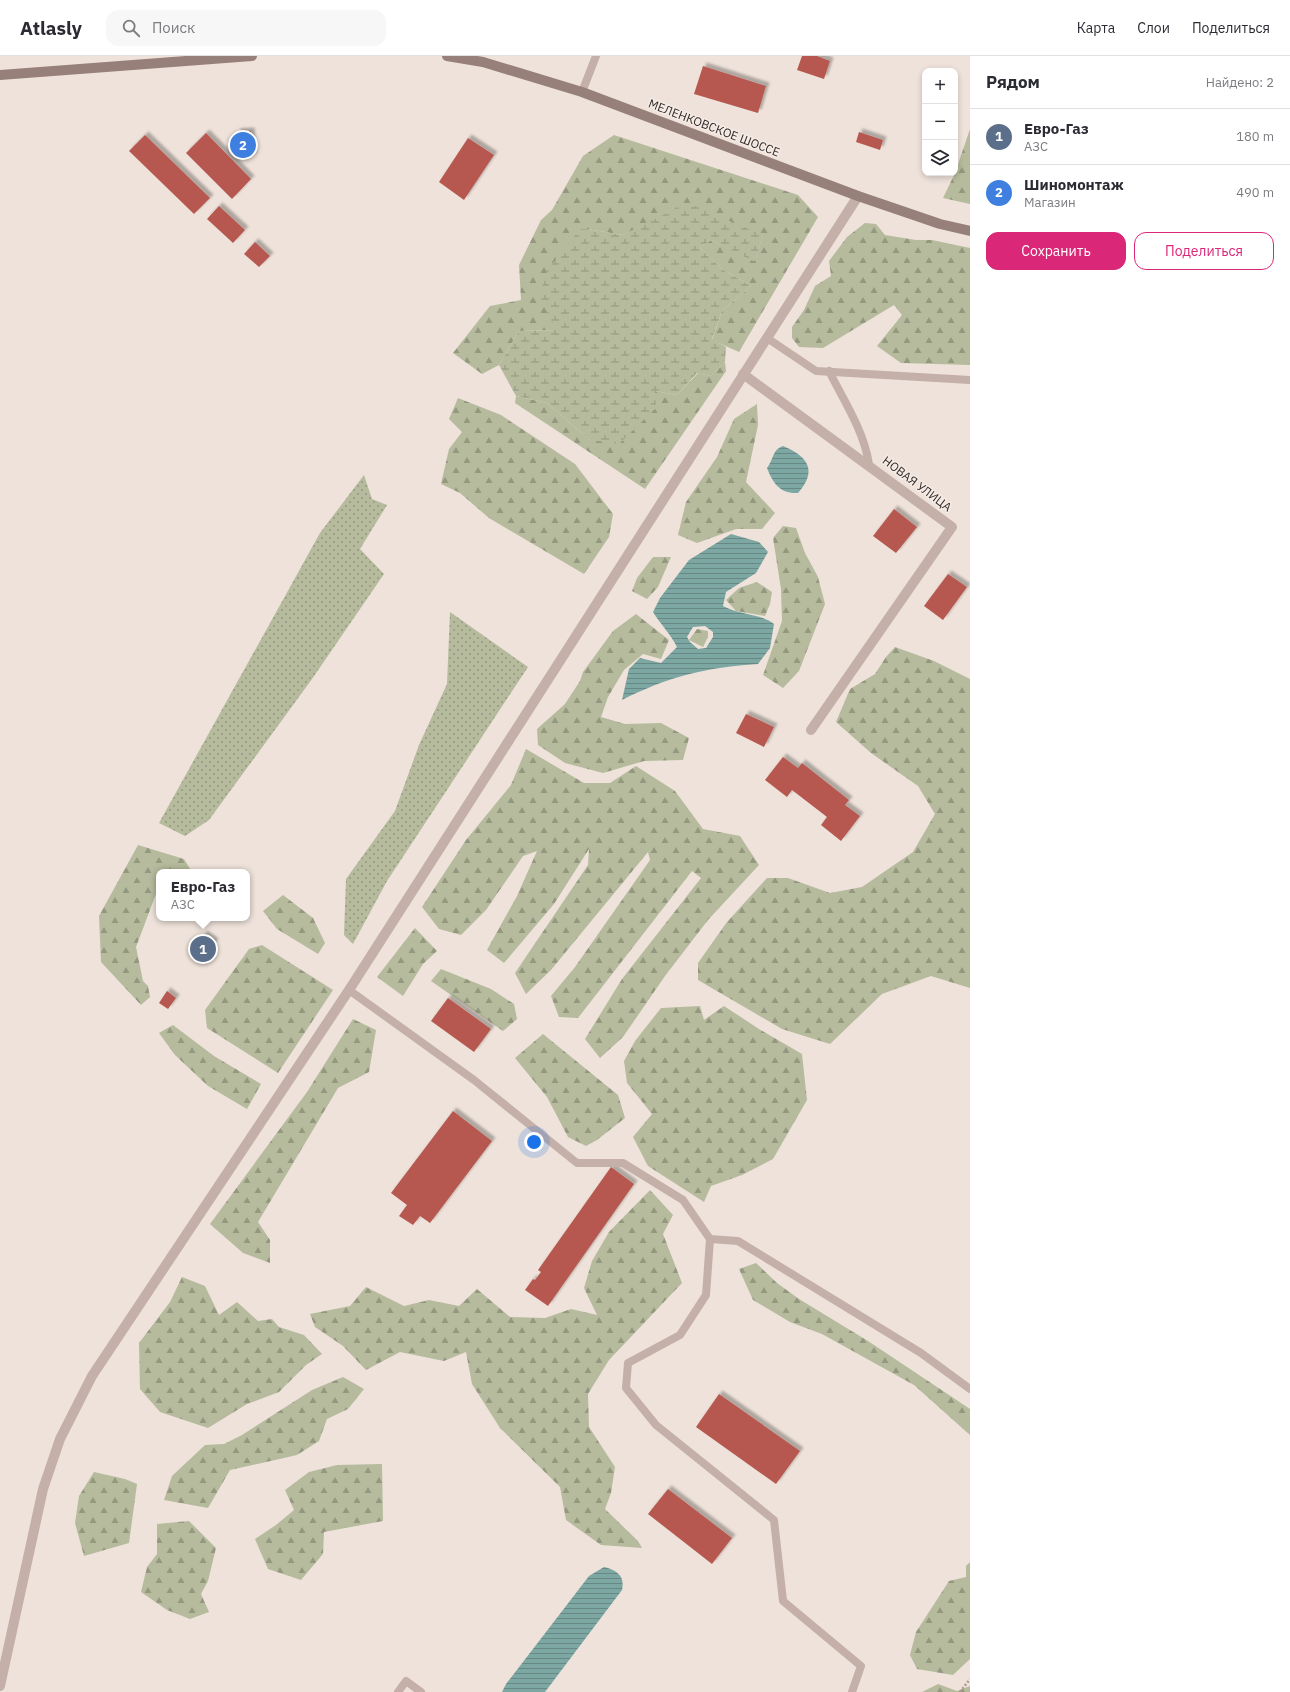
<!DOCTYPE html>
<html lang="ru">
<meta charset="utf-8">
<style>
:root{--surface:#fff;--page:#f7f7f7;--text:#2b2b33;--muted:#7c7c81;--line:#e1e1e2;--accent:#db2777}
body{margin:0;font-family:"IBM Plex Sans",sans-serif;background:var(--page);color:var(--text)}
.controls{position:absolute;right:12px;top:12px;display:grid;overflow:hidden;border-radius:8px;box-shadow:0 2px 6px #0003}
.controls button{width:36px;height:36px;display:grid;place-items:center;padding:0;border:0;border-bottom:1px solid var(--line);background:var(--surface);color:var(--text);font:20px sans-serif}
.you{position:absolute;left:534px;top:1086px;width:14px;height:14px;margin:-10px;border:3px solid #fff;border-radius:50%;background:#1a73e8;box-shadow:0 0 0 6px #1a73e833}
.badge{display:grid;place-items:center;width:26px;height:26px;border-radius:50%;background:var(--accent);color:#fff;font-size:13px;font-weight:700}
.pin{position:absolute;translate:-50% -50%;border:2px solid #fff;box-shadow:0 1px 4px #0006}
.popup{position:absolute;left:156px;top:813px;width:94px;height:52px;box-sizing:border-box;display:grid;place-content:center;border-radius:8px;background:var(--surface);filter:drop-shadow(0 1px 3px #0005);font-size:13px;white-space:nowrap;color:var(--muted)}
.popup b{font-size:15px;color:var(--text)}
.popup::after{content:'';position:absolute;left:50%;top:100%;margin-left:-8px;border:8px solid transparent;border-top-color:var(--surface)}
.list{margin:0;padding:0;list-style:none}
h2{display:flex;justify-content:space-between;align-items:center;height:52px;margin:0;padding:0 16px;font-size:17px}
h2 small{font-size:13px;font-weight:400;color:var(--muted)}
.list li{display:grid;grid-template-columns:26px 1fr auto;gap:12px;align-items:center;box-sizing:border-box;height:56px;padding:0 16px;border-top:1px solid var(--line)}
.list b{display:block;font-size:15px;white-space:nowrap}
.list p{margin:0;font-size:13px;white-space:nowrap;color:var(--muted)}
.list em{font-size:13px;font-style:normal;color:var(--muted)}
.actions{display:flex;gap:8px;padding:12px 16px}
.actions a{flex:1;padding:9px 0;border:1px solid var(--accent);border-radius:12px;text-align:center;font-size:14px;color:var(--accent)}
.actions .main{background:var(--accent);color:#fff}
.icon{flex:none;width:22px;height:22px;fill:none;stroke:currentColor;stroke-width:2;stroke-linecap:round;stroke-linejoin:round}
.map{position:relative;flex:none;width:970px;height:1636px;overflow:hidden}
header{display:flex;align-items:center;gap:24px;box-sizing:border-box;height:56px;padding:0 20px;background:var(--surface);border-bottom:1px solid var(--line)}
header strong{font-size:19px}
nav{display:flex;gap:22px;margin-inline-start:auto;font-size:14px}
.search{width:280px;height:36px;background:var(--page);display:flex;align-items:center;gap:10px;box-sizing:border-box;padding:0 14px;border-radius:12px;color:var(--muted);font-size:15px}
main{display:flex}
aside{flex:1;background:var(--surface)}
.map>svg:first-child{display:block}
.grass{fill:url(#grass-dots)}
.forest{fill:url(#forest-firs)}
.wetland{fill:url(#wetland-marsh)}
.water{fill:url(#water-rules);fill-rule:evenodd}
.building{fill:#b6594f;filter:url(#shadow)}
.lines{fill:none;stroke-linecap:round;stroke-linejoin:round}
.path{stroke:#af9b92;stroke-width:2.5;stroke-dasharray:2 2;stroke-linecap:butt}
.service{stroke:#c4b0a8;stroke-width:8}
.minor{stroke:#c4b0a8;stroke-width:10}
.tertiary{stroke:#c4b0a8;stroke-width:10}
.secondary{stroke:#97807a;stroke-width:10}
.labels{text-anchor:middle;stroke-width:3;stroke-linejoin:round;paint-order:stroke}
.street-label{font-size:12px;fill:#322927;stroke:#f6ece6}
</style>
<header>
<strong>Atlasly</strong>
<div class="search"><svg class="icon" aria-label="search" viewBox="0 0 24 24"><circle cx="10" cy="10" r="6"/><path d="M15 15l6 6"/></svg>Поиск</div>
<nav><a>Карта</a><a>Слои</a><a>Поделиться</a></nav>
</header>
<main>
<div class="map">
<svg width="970" height="1636" viewBox="0 0 970 1636">
<defs>
<pattern id="grass-dots" width="8" height="8" patternUnits="userSpaceOnUse"><rect width="8" height="8" fill="#b5bb9c"/><path d="M2 2h.1M6 6h.1" fill="none" stroke="#94987f" stroke-width="1.8" stroke-linecap="round"/></pattern>
<pattern id="forest-firs" width="22" height="20" patternUnits="userSpaceOnUse"><rect width="22" height="20" fill="#b5bb9c"/><path d="M5 1l3.5 6h-7zM16 11l3.5 6h-7z" fill="#94987f"/></pattern>
<pattern id="wetland-marsh" width="20" height="14" patternUnits="userSpaceOnUse"><rect width="20" height="14" fill="#b5bb9c"/><path d="M1 5h8M5 5V1M11 12h8M15 12V8" fill="none" stroke="#94987f"/></pattern>
<pattern id="water-rules" width="6" height="5" patternUnits="userSpaceOnUse"><rect width="6" height="5" fill="#7da7a2"/><path d="M0 2.5h6" fill="none" stroke="#678884"/></pattern>
<filter id="shadow"><feDropShadow dx="3.5" dy="-3.5" stdDeviation="1" flood-color="#0004"/></filter>
</defs>
<rect width="100%" height="100%" fill="#eee2da"/>
<g class="grass">
<path d="M 364,419 L 372,443 L 387,449 L 360,493 L 384,518 L 312,623 L 209,764 L 185,780 L 159,767 L 320,477 Z"/>
<path d="M 450,556 L 528,611 L 387,825 L 353,888 L 344,879 L 346,823 L 395,755 L 419,689 L 447,628 Z"/>
</g>
<g class="forest">
<path d="M 970,73 L 970,148 L 943,142 L 955,117 Z"/>
<path d="M 614,79 L 798,139 L 818,161 L 739,296 L 712,284 L 722,255 L 751,230 L 722,213 L 700,192 L 711,184 L 755,205 L 763,179 L 653,165 L 623,179 L 581,172 L 556,274 L 519,275 L 499,309 L 482,318 L 453,297 L 490,250 L 521,244 L 519,209 L 541,164 L 552,154 L 583,100 Z"/>
<path d="M 865,167 L 876,168 L 885,179 L 916,184 L 932,184 L 970,192 L 970,309 L 901,307 L 877,290 L 902,259 L 894,249 L 823,292 L 799,291 L 792,282 L 792,271 L 804,254 L 815,230 L 831,220 L 829,205 L 847,181 Z"/>
<path d="M 725,306 L 726,315 L 645,433 L 515,347 L 516,340 L 547,347 L 590,384 L 655,335 L 677,339 L 698,317 L 711,320 Z"/>
<path d="M 458,342 L 501,359 L 575,408 L 613,458 L 609,481 L 584,518 L 489,462 L 460,437 L 441,428 L 449,393 L 462,376 L 449,363 Z"/>
<path d="M 757,348 L 758,369 L 746,426 L 775,457 L 762,473 L 736,473 L 697,487 L 678,479 L 686,446 L 717,401 L 734,363 Z"/>
<path d="M 783,470 L 796,472 L 805,497 L 818,521 L 825,548 L 799,615 L 783,632 L 763,619 L 782,565 L 781,533 L 773,482 Z"/>
<path d="M 653,501 L 671,501 L 658,531 L 647,543 L 632,535 L 637,522 Z"/>
<path d="M 757,526 L 772,536 L 770,548 L 765,560 L 736,555 L 726,544 L 739,532 Z"/>
<path d="M 636,558 L 669,584 L 661,603 L 643,598 L 624,614 L 608,641 L 601,661 L 625,668 L 661,667 L 689,682 L 683,704 L 644,705 L 603,717 L 565,707 L 538,689 L 537,673 L 565,648 L 580,625 L 583,616 L 613,575 Z"/>
<path d="M 697,573 L 708,575 L 708,581 L 703,591 L 689,584 Z"/>
<path d="M 895,591 L 934,605 L 970,623 L 970,932 L 931,920 L 882,938 L 830,988 L 782,973 L 698,924 L 698,907 L 727,866 L 767,822 L 788,822 L 830,837 L 862,831 L 913,796 L 935,758 L 918,730 L 871,697 L 836,666 L 850,633 L 875,618 L 886,601 Z"/>
<path d="M 526,693 L 584,727 L 610,727 L 636,710 L 675,735 L 703,773 L 740,780 L 759,809 L 708,864 L 665,920 L 623,981 L 600,1002 L 585,983 L 622,923 L 701,822 L 692,815 L 578,962 L 559,961 L 551,940 L 575,911 L 650,804 L 648,796 L 551,914 L 526,938 L 515,917 L 588,809 L 589,793 L 554,848 L 504,907 L 487,894 L 517,840 L 537,795 L 523,800 L 486,854 L 461,879 L 439,873 L 422,851 L 466,784 L 511,729 Z"/>
<path d="M 138,789 L 184,803 L 192,816 L 159,816 L 159,830 L 136,891 L 143,925 L 148,930 L 150,941 L 141,949 L 101,906 L 99,860 Z"/>
<path d="M 283,839 L 313,862 L 325,887 L 318,898 L 277,873 L 263,855 Z"/>
<path d="M 415,872 L 437,895 L 423,908 L 403,940 L 377,921 Z"/>
<path d="M 262,889 L 333,934 L 278,1017 L 207,972 L 205,954 L 249,893 Z"/>
<path d="M 441,913 L 491,933 L 514,948 L 517,963 L 503,975 L 431,925 Z"/>
<path d="M 700,950 L 704,964 L 724,950 L 759,973 L 802,998 L 807,1044 L 773,1103 L 742,1119 L 711,1130 L 704,1146 L 648,1110 L 633,1081 L 652,1058 L 627,1027 L 624,1005 L 635,985 L 661,952 Z"/>
<path d="M 353,963 L 376,974 L 369,1016 L 338,1032 L 258,1166 L 270,1184 L 270,1207 L 243,1197 L 210,1168 L 307,1036 Z"/>
<path d="M 173,969 L 214,1000 L 261,1028 L 247,1053 L 208,1030 L 175,999 L 159,977 Z"/>
<path d="M 543,978 L 618,1039 L 625,1062 L 597,1084 L 586,1090 L 568,1081 L 547,1041 L 515,1002 Z"/>
<path d="M 650,1134 L 673,1159 L 663,1178 L 682,1227 L 609,1304 L 588,1338 L 589,1371 L 615,1411 L 611,1437 L 605,1453 L 638,1485 L 642,1492 L 601,1489 L 566,1464 L 560,1431 L 500,1372 L 472,1328 L 466,1296 L 444,1305 L 400,1296 L 366,1314 L 343,1290 L 315,1271 L 310,1258 L 350,1250 L 366,1231 L 404,1250 L 429,1244 L 459,1250 L 477,1233 L 510,1261 L 545,1262 L 571,1253 L 597,1259 L 584,1232 L 592,1205 L 609,1176 Z"/>
<path d="M 756,1207 L 777,1227 L 799,1243 L 868,1285 L 970,1353 L 970,1379 L 914,1329 L 822,1278 L 790,1266 L 753,1244 L 739,1213 Z"/>
<path d="M 182,1221 L 205,1230 L 219,1259 L 237,1246 L 258,1265 L 272,1263 L 279,1271 L 304,1279 L 322,1298 L 306,1309 L 279,1336 L 247,1348 L 208,1372 L 160,1356 L 140,1333 L 139,1287 L 170,1246 Z"/>
<path d="M 343,1321 L 364,1333 L 348,1353 L 327,1363 L 319,1385 L 297,1399 L 230,1414 L 208,1452 L 164,1444 L 172,1420 L 205,1389 L 224,1388 L 242,1379 L 312,1334 Z"/>
<path d="M 382,1408 L 383,1465 L 324,1476 L 323,1498 L 301,1524 L 268,1513 L 255,1483 L 276,1469 L 294,1454 L 285,1434 L 309,1416 L 337,1409 Z"/>
<path d="M 94,1416 L 125,1423 L 137,1428 L 129,1487 L 84,1500 L 75,1467 L 79,1440 Z"/>
<path d="M 189,1465 L 216,1492 L 208,1525 L 201,1538 L 209,1556 L 190,1563 L 167,1554 L 141,1536 L 147,1511 L 157,1498 L 157,1468 Z"/>
<path d="M 970,1506 L 970,1603 L 953,1619 L 917,1613 L 910,1599 L 916,1576 L 949,1525 L 966,1521 L 966,1510 Z"/>
<path d="M 938,1628 L 957,1635 L 970,1630 L 970,1636 L 922,1636 Z"/>
</g>
<path class="wetland" d="M 687,147 L 763,179 L 755,206 L 711,184 L 700,192 L 722,213 L 751,230 L 722,255 L 712,283 L 726,291 L 725,306 L 711,320 L 697,317 L 677,339 L 655,335 L 656,352 L 619,388 L 590,384 L 547,347 L 516,340 L 499,309 L 519,275 L 556,274 L 539,239 L 548,213 L 581,172 L 623,179 Z"/>
<g class="water">
<path d="M 783,390 C 808,400 818,415 798,437 C 780,438 773,427 767,412 C 774,403 772,394 783,390 Z"/>
<path d="M 731,478 L 759,486 L 768,496 L 756,517 L 726,536 L 723,550 C 739,559 759,557 774,568 L 770,592 L 758,608 C 707,611 667,621 622,644 L 629,613 L 640,602 L 661,607 L 677,591 C 670,577 661,569 653,556 L 660,542 L 689,504 ZM 705,570 L 713,576 L 713,581 L 706,592 L 698,593 L 690,586 L 687,581 L 693,571 Z"/>
<path d="M 604,1511 C 617,1514 625,1520 622,1534 L 545,1636 L 502,1636 L 506,1628 L 589,1520 Z"/>
</g>
<g class="building">
<path d="M 802,0 L 817,0 L 830,5 L 824,23 L 797,14 Z"/>
<path d="M 703,10 L 766,30 L 758,57 L 694,38 Z"/>
<path d="M 251,75 L 253,100 L 238,101 L 237,76 Z"/>
<path d="M 859,76 L 883,84 L 880,94 L 856,86 Z"/>
<path d="M 206,77 L 251,123 L 232,143 L 186,97 Z"/>
<path d="M 145,79 L 210,142 L 194,158 L 129,95 Z"/>
<path d="M 468,82 L 494,99 L 464,144 L 439,126 Z"/>
<path d="M 219,150 L 245,174 L 233,187 L 207,163 Z"/>
<path d="M 255,186 L 270,200 L 259,211 L 244,198 Z"/>
<path d="M 894,453 L 917,471 L 896,497 L 873,480 Z"/>
<path d="M 948,518 L 967,531 L 943,564 L 924,550 Z"/>
<path d="M 746,658 L 774,671 L 764,691 L 736,677 Z"/>
<path d="M 783,701 L 798,712 L 802,707 L 849,744 L 845,749 L 860,760 L 841,785 L 821,769 L 827,761 L 792,734 L 787,741 L 765,724 Z"/>
<path d="M 204,878 L 215,886 L 201,907 L 189,899 Z"/>
<path d="M 167,935 L 176,942 L 168,953 L 159,947 Z"/>
<path d="M 448,942 L 491,973 L 474,996 L 431,965 Z"/>
<path d="M 453,1055 L 492,1085 L 430,1167 L 420,1160 L 413,1169 L 399,1160 L 407,1149 L 391,1137 Z"/>
<path d="M 611,1111 L 634,1128 L 548,1250 L 525,1234 L 533,1223 L 535,1224 L 541,1216 L 538,1214 Z"/>
<path d="M 719,1338 L 800,1395 L 776,1428 L 696,1371 Z"/>
<path d="M 668,1433 L 732,1482 L 712,1508 L 648,1458 Z"/>
</g>
<g class="lines">
<path class="path" d="M 960,1636 L 970,1623"/>
<g class="service">
<path d="M 582,36 L 596,0"/>
<path d="M 767,282 L 816,315 L 970,324"/>
<path d="M 829,315 C 844,345 864,375 869,408"/>
<path d="M 349,934 L 474,1024 L 577,1107 L 623,1107 L 683,1144 L 710,1183 L 738,1185 L 921,1297 L 970,1333"/>
<path d="M 710,1183 L 706,1239 L 680,1279 L 628,1307 L 626,1332 L 656,1369 L 774,1464 L 783,1545 L 861,1610 L 852,1636"/>
<path d="M 398,1636 L 406,1625 L 421,1636"/>
</g>
<path class="minor" d="M 743,318 L 952,471 L 811,674"/>
<path class="tertiary" d="M 0,1630 L 43,1433 L 60,1383 L 92,1320 L 349,934 L 858,140"/>
<g class="secondary">
<path d="M 447,0 L 483,6 L 582,36 L 858,140 L 940,168 L 970,175"/>
<path d="M 0,19 L 252,0"/>
</g>
</g>
<g class="labels">
<g class="street-label">
<text transform="translate(714 72) rotate(21)" y="4">МЕЛЕНКОВСКОЕ ШОССЕ</text>
<text transform="translate(917 428) rotate(37)" y="4">НОВАЯ УЛИЦА</text>
</g>
</g>
</svg>
<div class="controls">
<button>+</button>
<button>−</button>
<button><svg class="icon" aria-label="layers" viewBox="0 0 24 24"><path d="M12 4l9 5-9 5-9-5zM3 14l9 5 9-5"/></svg></button>
</div>
<div class="you"></div>
<div class="pin badge" style="left:203px;top:893px;background:#5c6f8a">1</div>
<div class="popup"><b>Евро-Газ</b>АЗС</div>
<div class="pin badge" style="left:243px;top:89px;background:#3f7fe0">2</div>
</div>
<aside>
<h2>Рядом<small>Найдено: 2</small></h2>
<ul class="list">
<li><span class="badge" style="background:#5c6f8a">1</span><div><b>Евро-Газ</b><p>АЗС</p></div><em>180 m</em></li>
<li><span class="badge" style="background:#3f7fe0">2</span><div><b>Шиномонтаж</b><p>Магазин</p></div><em>490 m</em></li>
</ul>
<div class="actions"><a class="main">Сохранить</a><a>Поделиться</a></div>
</aside>
</main>
